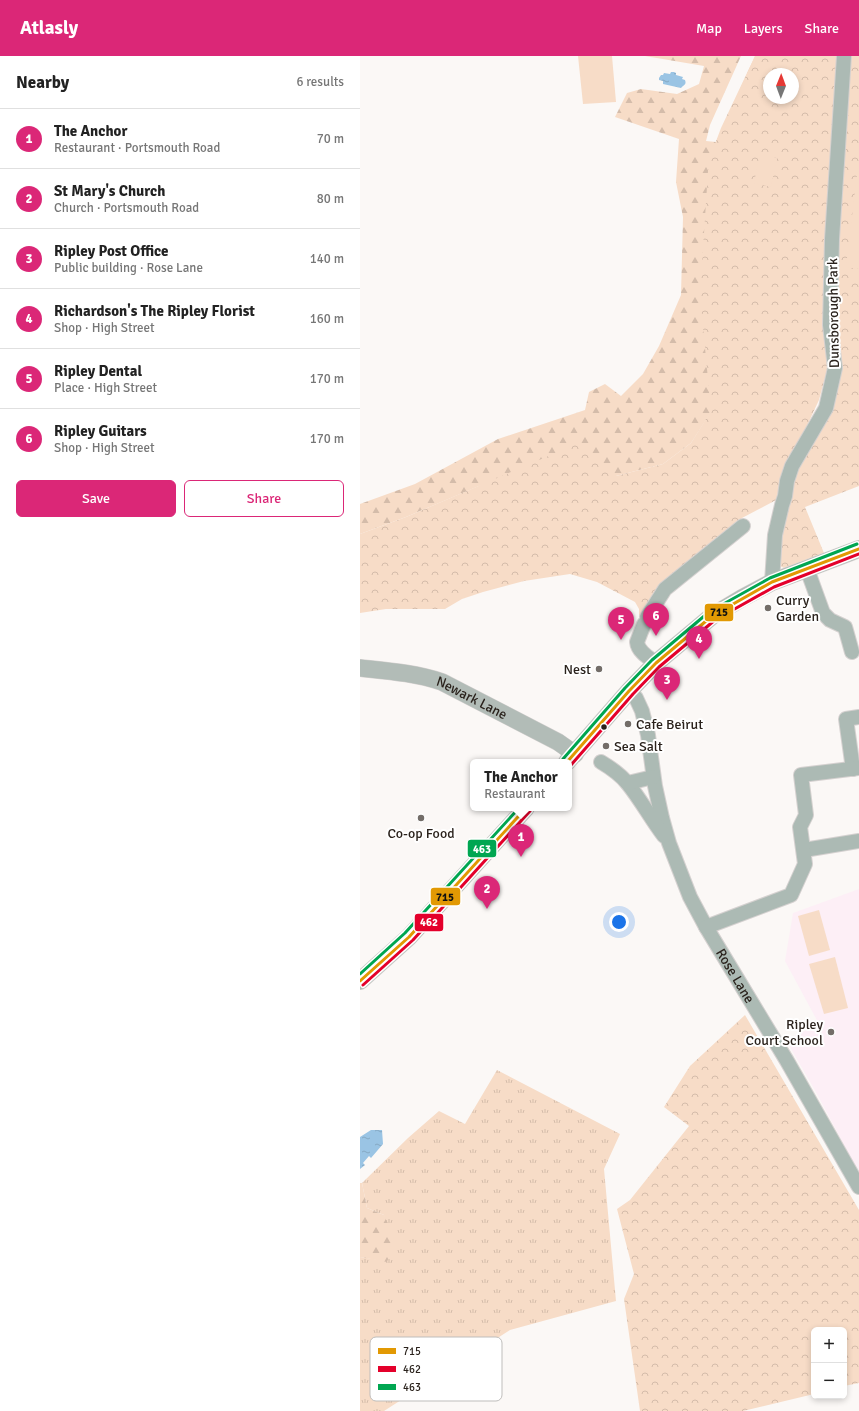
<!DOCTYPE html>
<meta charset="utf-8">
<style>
:root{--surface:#fff;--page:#f6f6f6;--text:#222;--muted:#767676;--line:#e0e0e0;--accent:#db2777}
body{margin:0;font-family:Signika,sans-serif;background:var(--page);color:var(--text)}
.controls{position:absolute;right:12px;bottom:12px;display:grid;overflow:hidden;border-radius:6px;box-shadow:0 2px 6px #0003}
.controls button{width:36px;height:36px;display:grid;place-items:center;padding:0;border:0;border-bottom:1px solid var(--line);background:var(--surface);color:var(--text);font:20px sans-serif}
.compass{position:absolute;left:403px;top:12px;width:36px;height:36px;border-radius:50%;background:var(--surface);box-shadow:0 2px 6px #0003;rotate:1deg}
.you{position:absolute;left:259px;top:866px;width:14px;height:14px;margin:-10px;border:3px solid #fff;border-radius:50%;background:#1a73e8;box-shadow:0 0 0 6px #1a73e833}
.badge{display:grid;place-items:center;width:26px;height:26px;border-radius:50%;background:var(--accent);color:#fff;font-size:13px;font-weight:700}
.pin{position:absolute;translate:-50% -33px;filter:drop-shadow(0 1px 2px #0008)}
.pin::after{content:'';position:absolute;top:21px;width:14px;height:12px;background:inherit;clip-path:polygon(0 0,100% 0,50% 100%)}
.popup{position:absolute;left:110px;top:703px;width:102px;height:52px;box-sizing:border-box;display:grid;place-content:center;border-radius:6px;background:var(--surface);filter:drop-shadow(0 1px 3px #0005);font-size:13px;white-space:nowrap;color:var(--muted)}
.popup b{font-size:15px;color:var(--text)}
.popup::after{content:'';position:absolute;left:50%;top:100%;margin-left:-8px;border:8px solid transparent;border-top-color:var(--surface)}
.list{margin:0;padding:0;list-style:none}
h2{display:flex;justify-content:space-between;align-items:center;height:52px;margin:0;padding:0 16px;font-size:17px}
h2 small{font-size:13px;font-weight:400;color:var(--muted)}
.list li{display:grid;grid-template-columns:26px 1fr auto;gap:12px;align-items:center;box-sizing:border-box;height:60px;padding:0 16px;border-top:1px solid var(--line)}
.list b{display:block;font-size:15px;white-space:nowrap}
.list p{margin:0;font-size:13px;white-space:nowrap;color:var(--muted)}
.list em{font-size:13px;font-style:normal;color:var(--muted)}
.actions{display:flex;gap:8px;padding:12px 16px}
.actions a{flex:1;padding:9px 0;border:1px solid var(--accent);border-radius:6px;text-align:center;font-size:14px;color:var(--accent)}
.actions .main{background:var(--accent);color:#fff}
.map{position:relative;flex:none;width:499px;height:1355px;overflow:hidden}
header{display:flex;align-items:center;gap:24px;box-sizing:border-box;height:56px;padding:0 20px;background:var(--accent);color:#fff}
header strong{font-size:19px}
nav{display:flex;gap:22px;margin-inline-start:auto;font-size:14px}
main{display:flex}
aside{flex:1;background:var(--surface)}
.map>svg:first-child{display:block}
.education{fill:#fdeff6}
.grass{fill:url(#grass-tufts)}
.forest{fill:url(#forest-firs)}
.park{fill:url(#park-crowns);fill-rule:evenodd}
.garden{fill:#f7dcc7}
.water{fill:url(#water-ripples)}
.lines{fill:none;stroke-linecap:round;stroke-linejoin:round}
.minor-casing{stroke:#d5d1d0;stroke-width:16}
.major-casing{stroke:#d5d1d0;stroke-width:18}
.minor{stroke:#acbab4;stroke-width:14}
.major{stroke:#b2bcb7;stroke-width:17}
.bus-1-casing{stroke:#fff;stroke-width:6}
.bus-2-casing{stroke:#fff;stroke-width:6}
.bus-3-casing{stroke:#fff;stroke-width:6}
.bus-1{stroke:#e29903;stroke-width:3}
.bus-2{stroke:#e4002b;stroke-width:3}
.bus-3{stroke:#00a651;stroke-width:3}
.poi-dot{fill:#736d68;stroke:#fff;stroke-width:1.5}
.bus-dot{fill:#2a221c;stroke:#fff;stroke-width:1.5}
.labels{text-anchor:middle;stroke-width:4;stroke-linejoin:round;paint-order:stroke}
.street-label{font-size:14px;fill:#2a221c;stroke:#fff}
.poi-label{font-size:14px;fill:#2a221c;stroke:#fff;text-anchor:start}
.key{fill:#fff;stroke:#bfbdbb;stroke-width:1}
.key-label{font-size:11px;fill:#2a221c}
.line-badge{stroke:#fff;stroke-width:1.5}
.badge-label{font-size:11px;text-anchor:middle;font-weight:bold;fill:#fff}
.pale-badge-label{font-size:11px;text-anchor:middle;font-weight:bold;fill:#111}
</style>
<header>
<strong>Atlasly</strong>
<nav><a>Map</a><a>Layers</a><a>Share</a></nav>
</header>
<main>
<aside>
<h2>Nearby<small>6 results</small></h2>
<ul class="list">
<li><span class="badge">1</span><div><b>The Anchor</b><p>Restaurant · Portsmouth Road</p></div><em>70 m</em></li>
<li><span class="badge">2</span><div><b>St Mary's Church</b><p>Church · Portsmouth Road</p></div><em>80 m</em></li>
<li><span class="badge">3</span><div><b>Ripley Post Office</b><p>Public building · Rose Lane</p></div><em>140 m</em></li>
<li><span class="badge">4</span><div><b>Richardson's The Ripley Florist</b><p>Shop · High Street</p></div><em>160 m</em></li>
<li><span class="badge">5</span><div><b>Ripley Dental</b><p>Place · High Street</p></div><em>170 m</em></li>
<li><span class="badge">6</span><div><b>Ripley Guitars</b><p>Shop · High Street</p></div><em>170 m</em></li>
</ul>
<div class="actions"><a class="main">Save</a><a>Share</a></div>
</aside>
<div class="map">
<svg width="499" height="1355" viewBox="0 0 499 1355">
<defs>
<pattern id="grass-tufts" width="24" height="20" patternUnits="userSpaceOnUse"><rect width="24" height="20" fill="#f7dcc7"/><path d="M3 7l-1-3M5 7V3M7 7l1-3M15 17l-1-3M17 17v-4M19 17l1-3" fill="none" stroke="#d4bcaa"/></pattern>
<pattern id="forest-firs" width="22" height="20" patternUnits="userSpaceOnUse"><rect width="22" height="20" fill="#f7dcc7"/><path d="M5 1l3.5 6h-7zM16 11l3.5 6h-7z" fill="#d4bcaa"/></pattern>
<pattern id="park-crowns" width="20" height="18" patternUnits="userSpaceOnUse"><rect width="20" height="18" fill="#f7dcc7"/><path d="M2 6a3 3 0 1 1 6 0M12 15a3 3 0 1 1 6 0" fill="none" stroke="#d4bcaa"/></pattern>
<pattern id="water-ripples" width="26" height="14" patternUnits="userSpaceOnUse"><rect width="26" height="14" fill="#9ac4e4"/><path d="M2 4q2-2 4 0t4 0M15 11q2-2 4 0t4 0" fill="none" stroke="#85a8c3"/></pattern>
</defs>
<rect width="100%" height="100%" fill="#fbf8f6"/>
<path class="education" d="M 499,833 L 499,1115 L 491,1102 L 457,1038 L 426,984 L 459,968 L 425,905 L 433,857 Z"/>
<path class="grass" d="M 137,1014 L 260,1078 L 244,1113 L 256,1245 L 150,1274 L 24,1355 L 0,1355 L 0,1201 L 27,1205 L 24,1159 L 7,1152 L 2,1127 L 48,1082 L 79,1055 L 105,1068 Z"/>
<g class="forest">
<path d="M 285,0 L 381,0 L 350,69 L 346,85 L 356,86 L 395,0 L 433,18 L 409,18 L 351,356 L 331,387 L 303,408 L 256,420 L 119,430 L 46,461 L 0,478 L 0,448 L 55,428 L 138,383 L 225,354 L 229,336 L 245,328 L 261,340 L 283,318 L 299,290 L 321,239 L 323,161 L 316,126 L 319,83 L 255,61 L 267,37 L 281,33 L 317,38 L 339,28 L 344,10 Z"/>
<path d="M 0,1127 L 2,1127 L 7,1152 L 24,1159 L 35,1184 L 27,1206 L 0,1201 Z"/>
</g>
<g class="park">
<path d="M 395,0 L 482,0 L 466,288 L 467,314 L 459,344 L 436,393 L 420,442 L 382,462 L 285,560 L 279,559 L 279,553 L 275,546 L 237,526 L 210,518 L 164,525 L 123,536 L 102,543 L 85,553 L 26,553 L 0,557 L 0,478 L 46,461 L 219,387 L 256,420 L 303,408 L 331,387 L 351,355 L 340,239 L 348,115 L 352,96 L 361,72 ZM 409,18 L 433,18 L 433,42 L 409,42 Z"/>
<path d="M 487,0 L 499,0 L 499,430 L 445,451 L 464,497 L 424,512 L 418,509 L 418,479 L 431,422 L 472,349 L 476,225 Z"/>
<path d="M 385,959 L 499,1154 L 499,1327 L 484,1330 L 484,1274 L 454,1274 L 454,1338 L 383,1355 L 280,1355 L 264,1243 L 274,1218 L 257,1153 L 270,1144 L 329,1070 L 304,1051 L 330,1010 Z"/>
</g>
<g class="garden">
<path d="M 218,0 L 252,0 L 256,46 L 223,48 Z"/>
<path d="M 400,98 L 417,102 L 411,131 L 394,127 Z"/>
<path d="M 498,110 L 499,110 L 499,213 L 486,211 Z"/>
<path d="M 459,854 L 470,894 L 449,900 L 438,860 Z"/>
<path d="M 475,901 L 488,952 L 464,958 L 449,908 Z"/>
</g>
<g class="water">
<path d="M 311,16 L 314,16 L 316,17 L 316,19 L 323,21 L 322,23 L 325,24 C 327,29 323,29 321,32 L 303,28 L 303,25 L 299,24 L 299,22 L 301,19 L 303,19 L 304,17 L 310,18 Z"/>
<path d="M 11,1074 L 22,1074 L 23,1088 L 11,1102 L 9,1100 L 3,1107 L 5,1109 L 0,1113 L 0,1081 Z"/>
</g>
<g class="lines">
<defs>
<g id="minor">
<path d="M 447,513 L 463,557 L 470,564 L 485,571 L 492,596"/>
<path d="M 412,526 L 415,479 L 422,449 L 425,440 L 427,425 L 432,410 L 466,352 L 475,312 L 470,269 L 472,183 L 484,0"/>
<path d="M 287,561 L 305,533 L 383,470"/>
<path d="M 284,568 L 277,586 C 278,596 289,602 296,607"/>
<path id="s1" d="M 269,635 L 276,642 L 282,655 L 288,679 L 295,730 L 302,762 L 309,787 L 330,841 L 346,871 L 427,1005 L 499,1131"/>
<path d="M 241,706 C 251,712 261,719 268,728 C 281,744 291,763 304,780"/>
<path d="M 493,713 L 486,663 L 499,661"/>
<path d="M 268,727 L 293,721"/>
<path d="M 444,794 L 499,785"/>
<path d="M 346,871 L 431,839 L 445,808 L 440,771 L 446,759 L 441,719 L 499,712"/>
</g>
<g id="major">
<path id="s2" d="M 0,612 C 28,615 55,617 82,626 L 198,686 L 215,698"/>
<path d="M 207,706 L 269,635 L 296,607 L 352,560 L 382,542 L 412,526 L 499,493"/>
<path d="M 0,925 L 49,881 L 166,752"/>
</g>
</defs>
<use href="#minor" class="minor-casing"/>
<use href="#major" class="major-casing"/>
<use href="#minor" class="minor"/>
<use href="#major" class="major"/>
<defs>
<g id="bus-1">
<path d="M 207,706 L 269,635 L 296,607 L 352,560 L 412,526 L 499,493"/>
<path d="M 0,925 L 49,881 L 166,752"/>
</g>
<g id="bus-2">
<path d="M 211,709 L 273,638 L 299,611 L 355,564 L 414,531 L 499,498"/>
<path d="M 3,929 L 53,884 L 170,755"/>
</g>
<g id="bus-3">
<path d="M 203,703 L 265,632 L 292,604 L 349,556 L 410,522 L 497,488"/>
<path d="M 0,918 L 45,877 L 159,752"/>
</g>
</defs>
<use href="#bus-1" class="bus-1-casing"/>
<use href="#bus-2" class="bus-2-casing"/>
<use href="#bus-3" class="bus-3-casing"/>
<use href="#bus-1" class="bus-1"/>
<use href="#bus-2" class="bus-2"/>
<use href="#bus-3" class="bus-3"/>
</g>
<g class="poi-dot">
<circle cx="408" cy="552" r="4"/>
<circle cx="239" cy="613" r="4"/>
<circle cx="268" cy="668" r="4"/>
<circle cx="246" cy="690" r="4"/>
<circle cx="61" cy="762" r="4"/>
<circle cx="471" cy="976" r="4"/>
</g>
<circle class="bus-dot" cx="244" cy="671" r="3.5"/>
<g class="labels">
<g class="street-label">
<text transform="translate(473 257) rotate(-91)" y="5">Dunsborough Park</text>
<text dy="5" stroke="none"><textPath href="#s2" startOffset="117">Newark Lane</textPath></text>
<text dy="5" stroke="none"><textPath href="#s1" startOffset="308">Rose Lane</textPath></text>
</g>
<g class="poi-label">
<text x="416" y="549">Curry<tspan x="416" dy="16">Garden</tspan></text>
<text x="231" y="618" text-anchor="end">Nest</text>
<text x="276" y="673">Cafe Beirut</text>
<text x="254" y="695">Sea Salt</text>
<text x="61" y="782" text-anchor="middle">Co-op Food</text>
<text x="463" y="973" text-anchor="end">Ripley<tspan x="463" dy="16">Court School</tspan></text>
</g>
</g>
<rect x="10" y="1281" width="132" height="64" rx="6" class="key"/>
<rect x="18" y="1292" width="18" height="6" fill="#e29903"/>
<rect x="18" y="1310" width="18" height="6" fill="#e4002b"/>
<rect x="18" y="1328" width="18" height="6" fill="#00a651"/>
<g class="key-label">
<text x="43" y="1299">715</text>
<text x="43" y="1317">462</text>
<text x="43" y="1335">463</text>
</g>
<g class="line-badge">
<rect x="344" y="547" width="30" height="19" rx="4" fill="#e29903"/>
<rect x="107" y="783" width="30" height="19" rx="4" fill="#00a651"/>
<rect x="70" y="831" width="31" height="19" rx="4" fill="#e29903"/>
<rect x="54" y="857" width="30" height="19" rx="4" fill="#e4002b"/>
</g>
<g class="badge-label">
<text x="122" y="797">463</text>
<text x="69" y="870">462</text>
</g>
<g class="pale-badge-label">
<text x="359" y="560">715</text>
<text x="85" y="845">715</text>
</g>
</svg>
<div class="controls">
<button>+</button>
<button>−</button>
</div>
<svg class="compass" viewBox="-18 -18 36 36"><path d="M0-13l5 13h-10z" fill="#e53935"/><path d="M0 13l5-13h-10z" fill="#767676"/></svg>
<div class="you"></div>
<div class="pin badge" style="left:161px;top:801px">1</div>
<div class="popup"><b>The Anchor</b>Restaurant</div>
<div class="pin badge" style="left:127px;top:853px">2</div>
<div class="pin badge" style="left:307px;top:644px">3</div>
<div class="pin badge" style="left:339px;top:603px">4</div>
<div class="pin badge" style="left:261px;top:584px">5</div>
<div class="pin badge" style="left:296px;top:580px">6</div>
</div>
</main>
